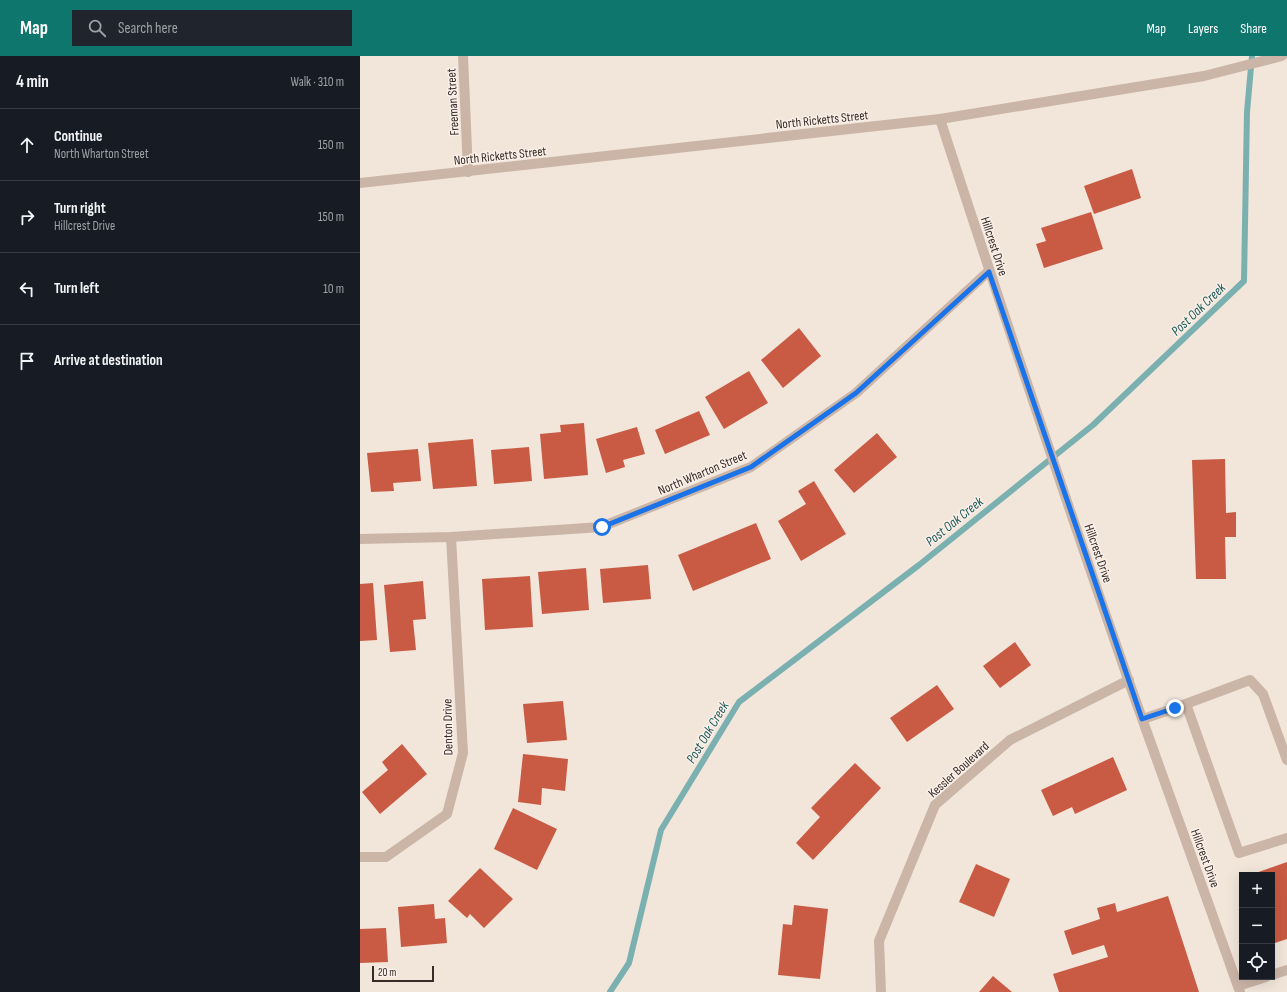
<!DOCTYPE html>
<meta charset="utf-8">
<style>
:root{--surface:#171b24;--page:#20242c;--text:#f1f3f6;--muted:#9ea1a6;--line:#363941;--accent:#0f766e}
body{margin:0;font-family:"Sofia Sans Condensed",sans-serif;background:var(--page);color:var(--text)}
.controls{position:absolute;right:12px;bottom:12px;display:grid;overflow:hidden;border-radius:0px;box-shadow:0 4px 16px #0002}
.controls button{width:36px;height:36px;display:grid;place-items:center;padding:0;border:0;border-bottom:1px solid var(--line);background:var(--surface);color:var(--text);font:20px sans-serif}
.scale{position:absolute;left:12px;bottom:10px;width:62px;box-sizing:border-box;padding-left:4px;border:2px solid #372b28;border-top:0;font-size:11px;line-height:14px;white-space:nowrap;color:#372b28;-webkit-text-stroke:3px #faf0e8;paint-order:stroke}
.stop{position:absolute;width:12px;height:12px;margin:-9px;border:3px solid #1a73e8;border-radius:50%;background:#fff}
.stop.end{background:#1a73e8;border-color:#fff;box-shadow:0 1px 4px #0008}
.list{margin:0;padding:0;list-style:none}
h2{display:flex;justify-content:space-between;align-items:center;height:52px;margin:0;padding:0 16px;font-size:17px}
h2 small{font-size:13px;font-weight:400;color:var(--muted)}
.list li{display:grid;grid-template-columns:26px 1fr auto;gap:12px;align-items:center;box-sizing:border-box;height:72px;padding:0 16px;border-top:1px solid var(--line)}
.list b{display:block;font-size:15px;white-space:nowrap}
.list p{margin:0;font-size:13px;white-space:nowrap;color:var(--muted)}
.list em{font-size:13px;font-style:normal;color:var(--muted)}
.icon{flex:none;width:22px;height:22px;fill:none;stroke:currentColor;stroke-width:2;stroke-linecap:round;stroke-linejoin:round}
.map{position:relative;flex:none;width:927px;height:936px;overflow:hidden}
header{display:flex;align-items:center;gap:24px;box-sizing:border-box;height:56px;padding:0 20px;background:var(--accent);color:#fff}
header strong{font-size:19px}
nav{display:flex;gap:22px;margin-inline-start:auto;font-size:14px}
.search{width:280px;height:36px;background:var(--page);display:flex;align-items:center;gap:10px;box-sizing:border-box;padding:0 14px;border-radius:0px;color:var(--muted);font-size:15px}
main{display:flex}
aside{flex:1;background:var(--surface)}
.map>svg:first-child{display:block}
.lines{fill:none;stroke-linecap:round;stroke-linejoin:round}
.stream{stroke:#7ab0af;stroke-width:6}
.building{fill:#c95a43}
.service{stroke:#cbb5a7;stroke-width:10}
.minor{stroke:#cbb5a7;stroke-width:10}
.tertiary{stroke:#cbb5a7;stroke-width:10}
.route{stroke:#1a73e8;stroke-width:5}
.labels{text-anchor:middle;stroke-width:3;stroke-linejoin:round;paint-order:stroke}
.street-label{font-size:13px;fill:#372b28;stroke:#faf0e8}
.water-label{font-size:14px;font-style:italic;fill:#1c5a59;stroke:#faf0e8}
</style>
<header>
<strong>Map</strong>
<div class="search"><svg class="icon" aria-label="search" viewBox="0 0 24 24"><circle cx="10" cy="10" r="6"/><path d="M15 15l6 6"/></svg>Search here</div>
<nav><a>Map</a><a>Layers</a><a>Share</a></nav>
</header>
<main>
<aside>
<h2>4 min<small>Walk · 310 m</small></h2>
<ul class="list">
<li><svg class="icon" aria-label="ahead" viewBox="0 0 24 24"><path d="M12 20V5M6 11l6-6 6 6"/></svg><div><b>Continue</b><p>North Wharton Street</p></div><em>150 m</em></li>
<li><svg class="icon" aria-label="right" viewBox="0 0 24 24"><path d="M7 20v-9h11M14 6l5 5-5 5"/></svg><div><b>Turn right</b><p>Hillcrest Drive</p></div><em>150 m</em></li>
<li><svg class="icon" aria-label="left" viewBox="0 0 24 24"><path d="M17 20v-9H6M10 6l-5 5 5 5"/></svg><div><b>Turn left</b></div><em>10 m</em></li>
<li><svg class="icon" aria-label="arrive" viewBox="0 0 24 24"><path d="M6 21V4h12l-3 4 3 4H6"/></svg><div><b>Arrive at destination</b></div></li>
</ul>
</aside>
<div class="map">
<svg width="927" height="936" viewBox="0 0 927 936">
<rect width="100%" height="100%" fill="#f2e6db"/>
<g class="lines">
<path class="stream" d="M 250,936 L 269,907 L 301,774 L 379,646 L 559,509 L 733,369 L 884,225 L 887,56 L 892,0"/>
</g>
<g class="building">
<path d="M 772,113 L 781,142 L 734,158 L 724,130 Z"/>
<path d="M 731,156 L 743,193 L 684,212 L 676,188 L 686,185 L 681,172 Z"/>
<path d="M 439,272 L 461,300 L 423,332 L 401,304 Z"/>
<path d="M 389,315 L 408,347 L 364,373 L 345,341 Z"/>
<path d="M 339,355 L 350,379 L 305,398 L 295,374 Z"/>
<path d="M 224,367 L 228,419 L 184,423 L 180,378 L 201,376 L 200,369 Z"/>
<path d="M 277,371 L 285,398 L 263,404 L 265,411 L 246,417 L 236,383 Z"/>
<path d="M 517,377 L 537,401 L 494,437 L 474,414 Z"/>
<path d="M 113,383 L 117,430 L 73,433 L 68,387 Z"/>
<path d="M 169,391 L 172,425 L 134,428 L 131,394 Z"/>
<path d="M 58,393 L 61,425 L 33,427 L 34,435 L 11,436 L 7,397 Z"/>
<path d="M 865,403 L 866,457 L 876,456 L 876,481 L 865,481 L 866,523 L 836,523 L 832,404 Z"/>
<path d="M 454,425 L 486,478 L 441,505 L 418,465 L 446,448 L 438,435 Z"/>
<path d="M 396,467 L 411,503 L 333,535 L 318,499 Z"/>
<path d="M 288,509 L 291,543 L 243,547 L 240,513 Z"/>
<path d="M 226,512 L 229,554 L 182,558 L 178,516 Z"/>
<path d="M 170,520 L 173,571 L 125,574 L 122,523 Z"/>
<path d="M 63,525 L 66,563 L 53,564 L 56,594 L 30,596 L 24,529 Z"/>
<path d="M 13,527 L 17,584 L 0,585 L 0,528 Z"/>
<path d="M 655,586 L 671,609 L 640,632 L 623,610 Z"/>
<path d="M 577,629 L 594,653 L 547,686 L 530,662 Z"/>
<path d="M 203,645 L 207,684 L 167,687 L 163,648 Z"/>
<path d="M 42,688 L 67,718 L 20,758 L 2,736 L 28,714 L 22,706 Z"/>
<path d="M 163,698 L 208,703 L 205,735 L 182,732 L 181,749 L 158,746 Z"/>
<path d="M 753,701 L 767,734 L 715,758 L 712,751 L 693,760 L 681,734 Z"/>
<path d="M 495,707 L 521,732 L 453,804 L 436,787 L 460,761 L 451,752 Z"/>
<path d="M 153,752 L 197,773 L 177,814 L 134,793 Z"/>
<path d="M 927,806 L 927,883 L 915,887 L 912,879 L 912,819 L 890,819 Z"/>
<path d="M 616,808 L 650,823 L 634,861 L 599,846 Z"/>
<path d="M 120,812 L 153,843 L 124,872 L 110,858 L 107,862 L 88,845 Z"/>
<path d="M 808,840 L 839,936 L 699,936 L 693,918 L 748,901 L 744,889 L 712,899 L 704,875 L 740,863 L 737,852 L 755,847 L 757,856 Z"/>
<path d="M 74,848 L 75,863 L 85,862 L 87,887 L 41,891 L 38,851 Z"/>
<path d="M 434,849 L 468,853 L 460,923 L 418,919 L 423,868 L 432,869 Z"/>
<path d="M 26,872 L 28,906 L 0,907 L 0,873 Z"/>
<path d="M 633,920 L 652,936 L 619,936 Z"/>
</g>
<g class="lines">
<g class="service">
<path d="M 826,648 L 879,797 L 927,782"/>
<path d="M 783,663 L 815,652 L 890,624 L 903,638 L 927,704"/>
</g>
<g class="minor">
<path d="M 103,0 L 108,116"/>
<path d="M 580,63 C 641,251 704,439 769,626 C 806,729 843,832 880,936"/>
<path d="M 0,483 L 91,481 L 241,471 L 391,411 L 496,337 L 629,215"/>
<path d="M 0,801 L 26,801 L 87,758 L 103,697 L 91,481"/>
<path d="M 912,919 L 927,914"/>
<path d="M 878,930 L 906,921"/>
<path d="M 521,936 L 519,885 L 575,749 L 650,684 L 769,624"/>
</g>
<path class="tertiary" d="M 0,127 L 580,63 L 844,20 L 922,0"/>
</g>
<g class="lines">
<path class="route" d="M 242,471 L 391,411 L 496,337 L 629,216 L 782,663 L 815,652"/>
</g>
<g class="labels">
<g class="street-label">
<text transform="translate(92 46) rotate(-93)" y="5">Freeman Street</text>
<text transform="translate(462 63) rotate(-6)" y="5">North Ricketts Street</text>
<text transform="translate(140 99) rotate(-6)" y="5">North Ricketts Street</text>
<text transform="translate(635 190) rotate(72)" y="5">Hillcrest Drive</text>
<text transform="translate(342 416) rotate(-23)" y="5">North Wharton Street</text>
<text transform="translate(739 497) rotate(71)" y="5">Hillcrest Drive</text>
<text transform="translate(87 671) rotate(-91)" y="5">Denton Drive</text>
<text transform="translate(598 713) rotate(-42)" y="5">Kessler Boulevard</text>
<text transform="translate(846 802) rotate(70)" y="5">Hillcrest Drive</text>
</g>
<g class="water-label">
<text transform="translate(838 253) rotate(-44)" y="5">Post Oak Creek</text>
<text transform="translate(594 465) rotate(-39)" y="5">Post Oak Creek</text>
<text transform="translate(347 676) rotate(-59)" y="5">Post Oak Creek</text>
</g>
</g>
</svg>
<div class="controls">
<button>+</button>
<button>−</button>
<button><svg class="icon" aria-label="locate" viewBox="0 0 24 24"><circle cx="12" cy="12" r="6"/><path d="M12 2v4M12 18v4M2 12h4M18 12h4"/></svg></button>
</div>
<div class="scale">20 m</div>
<div class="stop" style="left:242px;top:471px"></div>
<div class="stop end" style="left:815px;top:652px"></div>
</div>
</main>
